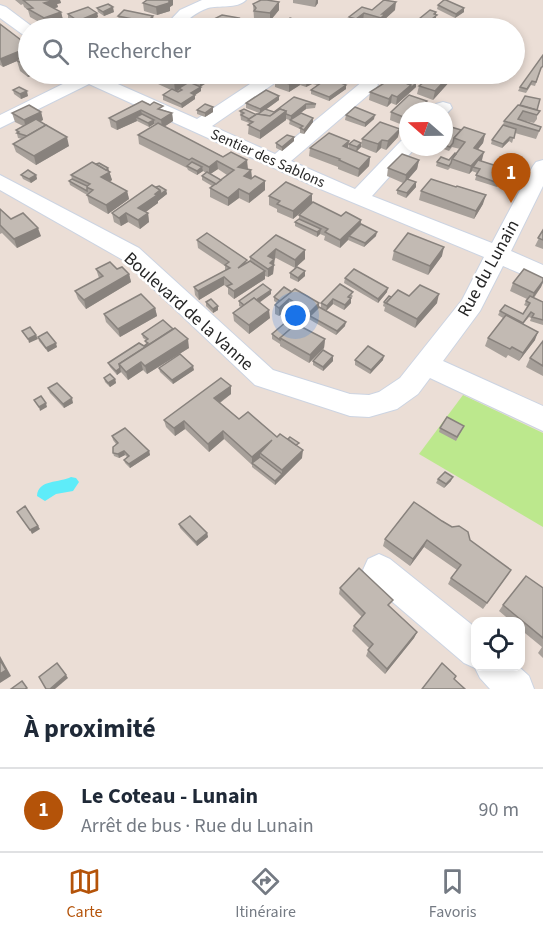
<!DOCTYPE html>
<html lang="fr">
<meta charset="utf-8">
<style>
:root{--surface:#fff;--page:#f6f6f7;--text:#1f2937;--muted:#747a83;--line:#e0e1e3;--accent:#b45309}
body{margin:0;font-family:"Source Sans 3",sans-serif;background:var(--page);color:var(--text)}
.controls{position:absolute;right:18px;bottom:18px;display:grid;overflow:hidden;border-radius:12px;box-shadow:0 3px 9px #0003}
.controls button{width:54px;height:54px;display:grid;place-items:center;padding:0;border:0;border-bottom:2px solid var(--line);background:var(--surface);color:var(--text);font:30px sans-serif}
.compass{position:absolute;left:399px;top:102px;width:54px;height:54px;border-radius:50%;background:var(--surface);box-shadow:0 3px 9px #0003;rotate:290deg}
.you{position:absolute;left:296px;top:316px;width:21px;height:21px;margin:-15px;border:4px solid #fff;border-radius:50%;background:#1a73e8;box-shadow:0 0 0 9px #1a73e833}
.badge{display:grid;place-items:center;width:39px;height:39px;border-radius:50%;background:var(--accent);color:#fff;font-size:20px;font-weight:700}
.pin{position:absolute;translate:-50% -50px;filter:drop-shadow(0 2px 3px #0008)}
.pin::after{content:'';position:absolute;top:32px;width:21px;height:18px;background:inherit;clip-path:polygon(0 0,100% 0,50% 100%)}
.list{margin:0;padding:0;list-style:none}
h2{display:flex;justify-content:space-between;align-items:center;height:78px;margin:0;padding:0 24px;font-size:26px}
h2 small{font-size:20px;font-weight:400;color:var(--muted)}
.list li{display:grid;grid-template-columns:39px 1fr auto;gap:18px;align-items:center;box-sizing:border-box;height:84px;padding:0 24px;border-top:2px solid var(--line)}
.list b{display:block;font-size:22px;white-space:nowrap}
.list p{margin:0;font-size:20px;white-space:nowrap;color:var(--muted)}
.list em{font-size:20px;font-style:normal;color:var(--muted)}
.icon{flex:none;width:33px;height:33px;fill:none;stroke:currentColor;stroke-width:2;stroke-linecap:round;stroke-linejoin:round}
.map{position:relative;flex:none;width:543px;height:689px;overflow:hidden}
.search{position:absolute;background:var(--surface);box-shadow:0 3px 9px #0003;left:18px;right:18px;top:18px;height:66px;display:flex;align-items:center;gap:15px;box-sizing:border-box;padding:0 21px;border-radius:33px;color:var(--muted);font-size:22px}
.sheet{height:162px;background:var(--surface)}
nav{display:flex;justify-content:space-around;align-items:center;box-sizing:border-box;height:84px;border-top:2px solid var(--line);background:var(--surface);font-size:16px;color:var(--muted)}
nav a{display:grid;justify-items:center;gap:3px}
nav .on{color:var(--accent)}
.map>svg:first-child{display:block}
.green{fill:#bce88d}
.water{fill:#5eecf9}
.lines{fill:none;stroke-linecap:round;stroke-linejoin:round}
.minor-casing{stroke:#ccd4e2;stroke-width:2}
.minor{fill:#fff;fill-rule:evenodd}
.wall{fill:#a7a09a;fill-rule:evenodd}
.shaded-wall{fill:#88827d}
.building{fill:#c2bab3;stroke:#88827d;stroke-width:1.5}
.labels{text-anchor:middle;stroke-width:5;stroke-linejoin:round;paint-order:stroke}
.far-street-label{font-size:15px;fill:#272727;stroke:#fff}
.street-label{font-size:18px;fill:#272727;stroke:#fff}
</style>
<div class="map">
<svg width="543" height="689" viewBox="0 0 543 689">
<rect width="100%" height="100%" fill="#ebded6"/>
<path class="green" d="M 463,395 L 543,433 L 543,527 L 419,454 Z"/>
<path class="water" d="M 71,477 L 76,478 L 79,482 L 73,491 L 56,494 L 45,501 L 37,496 C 38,479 60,483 71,477 Z"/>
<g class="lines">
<defs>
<g id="minor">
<path d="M 202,0 L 246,0 C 237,9 219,5 208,8 C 196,12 187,20 179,28 L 163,28 L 180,10 Z"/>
<path d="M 0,5 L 6,7 L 34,28 L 28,28 L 28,36 L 22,34 L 0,18 Z"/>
<path d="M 83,74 L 99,74 L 102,77 L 197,119 L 265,74 L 284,74 L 282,78 L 212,126 L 275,154 L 363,81 L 375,81 L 378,85 L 375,89 L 291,161 L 355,189 L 401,141 L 408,139 L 408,147 L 416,147 L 372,196 L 492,243 L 533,166 L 536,162 L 543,160 L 543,186 L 511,251 L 543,265 L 543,283 L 503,266 L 480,311 L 443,361 L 543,406 L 543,431 L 430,378 L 418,394 L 397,409 L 369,417 L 350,416 L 255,385 L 123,260 L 0,190 L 0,175 L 139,248 L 273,370 L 350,394 L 369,395 L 379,392 L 400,378 L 462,300 L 484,257 L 318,188 L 89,84 L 0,128 L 0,115 Z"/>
<path d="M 443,102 L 450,104 L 452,108 L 444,116 L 444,111 L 431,111 L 436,104 Z"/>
<path d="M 379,554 L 390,559 L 476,628 L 476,666 L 518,666 L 529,676 L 534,689 L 490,689 L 480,678 L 475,668 L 464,663 L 368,581 L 363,570 L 368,559 Z"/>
</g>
</defs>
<use href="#minor" class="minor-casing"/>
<use href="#minor" class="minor"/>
</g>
<g class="wall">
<path d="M 15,0 L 60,0 L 61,3 L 57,4 L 58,7 L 54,9 L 61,12 L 63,20 L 46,26 L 30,17 L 28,10 L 24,7 L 23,4 L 21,5 Z"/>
<path d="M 147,0 L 173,0 L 173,5 L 170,7 L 170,11 L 157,15 L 144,11 L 143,3 Z"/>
<path d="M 293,0 L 318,0 L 318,3 L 315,7 L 293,3 Z"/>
<path d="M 253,4 L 279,10 L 270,21 L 254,19 Z"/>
<path d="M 438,5 L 464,12 L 455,18 L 437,9 Z"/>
<path d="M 97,8 L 114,12 L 104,16 L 98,12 Z"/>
<path d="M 372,10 L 395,10 L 385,19 L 384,22 L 381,25 L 388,27 L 388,28 L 349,28 L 352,26 L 348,25 L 349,17 ZM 363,21 L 375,25 L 363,28 L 357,26 Z"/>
<path d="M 436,12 L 436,19 L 427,26 L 419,23 L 419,19 Z"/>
<path d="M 97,13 L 98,17 L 79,26 L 68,18 L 68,14 Z"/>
<path d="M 118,16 L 153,16 L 154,24 L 149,28 L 109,28 L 108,25 L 119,20 Z"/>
<path d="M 0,24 L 25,43 L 28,41 L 28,74 L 36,74 L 28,77 L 20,71 L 17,61 L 3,67 L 0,65 Z"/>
<path d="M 279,25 L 317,25 L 316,28 L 279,28 Z"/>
<path d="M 540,72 L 535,86 L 531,85 L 526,93 L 518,91 L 520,87 Z"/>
<path d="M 156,74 L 192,74 L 192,78 L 199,74 L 232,74 L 226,78 L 220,75 L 201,86 L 201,91 L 195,95 L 195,99 L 182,108 L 163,100 L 163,95 L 171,90 L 158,84 Z"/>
<path d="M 283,74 L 324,75 L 325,75 L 325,80 L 346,85 L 346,89 L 329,101 L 311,94 L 311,90 L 317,85 L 312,84 L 306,87 L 300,85 L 289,92 L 275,87 L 275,79 Z"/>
<path d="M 342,74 L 363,74 L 364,78 L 360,80 Z"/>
<path d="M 386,74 L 411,74 L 404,80 Z"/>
<path d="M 422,74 L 452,74 L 451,80 L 433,100 L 417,94 L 419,86 L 424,82 L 425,75 Z"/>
<path d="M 416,87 L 396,105 L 391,103 L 387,107 L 369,100 L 370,92 Z"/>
<path d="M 13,90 L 28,96 L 21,99 L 14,94 Z"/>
<path d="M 294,97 L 316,104 L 315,108 L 306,109 L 296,116 L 313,122 L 304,134 L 300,133 L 300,129 L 289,124 L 290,120 L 286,119 L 286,120 L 260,139 L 248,134 L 249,123 L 241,120 L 240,111 L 257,115 L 259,113 L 246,108 L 246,103 L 279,100 L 266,109 L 274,112 Z"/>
<path d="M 142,101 L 164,110 L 172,113 L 173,121 L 164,127 L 248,169 L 247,169 L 251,170 L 252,179 L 265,190 L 249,203 L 239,198 L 228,206 L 210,197 L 210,188 L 212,186 L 202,180 L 202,176 L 206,173 L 203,171 L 197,175 L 188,170 L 187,168 L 139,144 L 138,135 L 156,125 L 154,124 L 149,127 L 137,121 L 117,130 L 111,127 L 109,118 ZM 218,169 L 227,175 L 221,180 L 210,174 Z"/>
<path d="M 518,105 L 537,110 L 537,119 L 534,123 L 521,120 L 541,127 L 536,139 L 515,133 L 512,143 L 509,141 L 502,148 L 491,144 L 492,140 L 503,125 L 504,121 Z"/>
<path d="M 425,109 L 424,111 L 408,111 L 405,126 L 390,120 L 391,112 Z"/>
<path d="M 197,110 L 213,112 L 205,117 L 197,114 Z"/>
<path d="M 41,112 L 43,120 L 40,121 L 69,146 L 36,165 L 16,152 L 13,144 L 22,139 L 18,138 L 16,130 L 23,126 L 15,122 L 12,113 Z"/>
<path d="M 346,115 L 374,119 L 365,127 L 345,120 Z"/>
<path d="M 461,130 L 485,134 L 483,143 L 477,150 L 482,160 L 481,161 L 506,169 L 505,173 L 497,187 L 475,180 L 477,173 L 472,171 L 469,174 L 450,168 L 448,170 L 436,166 L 437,162 L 449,160 L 460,149 L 452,147 L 449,151 L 438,147 L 444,147 L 444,135 Z"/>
<path d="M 294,137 L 294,141 L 282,151 L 276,148 L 276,143 Z"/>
<path d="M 398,137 L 386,150 L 381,148 L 376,153 L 361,147 L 362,139 Z"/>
<path d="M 361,143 L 361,147 L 356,152 L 370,157 L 369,166 L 358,177 L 338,169 L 338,167 L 309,156 L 310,148 L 349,149 L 349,144 Z"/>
<path d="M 419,160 L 417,169 L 408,179 L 416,187 L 406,198 L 397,194 L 397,190 L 403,183 L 387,176 L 388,168 Z"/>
<path d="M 96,164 L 108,168 L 112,180 L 109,182 L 127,191 L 129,199 L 108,214 L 89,203 L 87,195 L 70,185 L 69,181 L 72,179 L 71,175 Z"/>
<path d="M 21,175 L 36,175 L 37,179 L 31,183 L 23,179 Z"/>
<path d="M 156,187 L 166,190 L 167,194 L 158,201 L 158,203 L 145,212 L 148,213 L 149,222 L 140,229 L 128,222 L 121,226 L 114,222 L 112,213 Z"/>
<path d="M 421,191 L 483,204 L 474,219 L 419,200 Z"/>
<path d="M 269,196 L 312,203 L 293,219 L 277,212 L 277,209 L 269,205 Z"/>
<path d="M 0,209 L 11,219 L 41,236 L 17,248 L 2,233 L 0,234 Z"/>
<path d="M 299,215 L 341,216 L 361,220 L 361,224 L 376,236 L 364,247 L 348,240 L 340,248 L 324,240 L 325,236 L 320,234 L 317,237 L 295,226 L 295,222 L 299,219 Z"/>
<path d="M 543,230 L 543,249 L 535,246 Z"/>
<path d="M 276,235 L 305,250 L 305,259 L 295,268 L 276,258 L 274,259 L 273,274 L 268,277 L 265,276 L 265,279 L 234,299 L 228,294 L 228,288 L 224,285 L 199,300 L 195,295 L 194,287 L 225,271 L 225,266 L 198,248 L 197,240 L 247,263 L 250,261 L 250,257 Z"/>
<path d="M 394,251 L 442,256 L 428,275 L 392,260 Z"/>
<path d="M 96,269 L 117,269 L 129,274 L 131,282 L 86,309 L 78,299 L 75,291 L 99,278 Z"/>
<path d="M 305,271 L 305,276 L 298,282 L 290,278 L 290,273 Z"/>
<path d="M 345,278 L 387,292 L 378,303 L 344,283 Z"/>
<path d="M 543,278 L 543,283 L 541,287 L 534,298 L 543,302 L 543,325 L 530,321 L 531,318 L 529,317 L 523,324 L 535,340 L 519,361 L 508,355 L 506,358 L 485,346 L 488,338 L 503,318 L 498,315 L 500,311 L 523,314 L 528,307 L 524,305 L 527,299 L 510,291 L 513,283 Z"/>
<path d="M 340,284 L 353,296 L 351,298 L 351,303 L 344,310 L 333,304 L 326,311 L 321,308 L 321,303 Z"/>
<path d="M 284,287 L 319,307 L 345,326 L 336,335 L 302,315 L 298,318 L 290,313 L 290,308 L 288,307 L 279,316 L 275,314 L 275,305 L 277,303 L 274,301 L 274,297 Z"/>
<path d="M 271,294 L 259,302 L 270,318 L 249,334 L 234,321 L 233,313 L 241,307 L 239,306 L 239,301 Z"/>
<path d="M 409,296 L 437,303 L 415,328 L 384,311 L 385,307 L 383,306 L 384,302 L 391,297 Z"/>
<path d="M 206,302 L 218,306 L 218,310 L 213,313 L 206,306 Z"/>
<path d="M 155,308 L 157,316 L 120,337 L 106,322 L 104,314 Z"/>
<path d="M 142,334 L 189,348 L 147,374 L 143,370 L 128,380 L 121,372 L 117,375 L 110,367 L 108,363 L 146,344 L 145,341 L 146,340 L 143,338 Z"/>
<path d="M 272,334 L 325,339 L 324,348 L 309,363 L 280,346 L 280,344 L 272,339 Z"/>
<path d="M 38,337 L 57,347 L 48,352 L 39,341 Z"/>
<path d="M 543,341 L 543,376 L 526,367 L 530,358 Z"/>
<path d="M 355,360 L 383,360 L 370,374 L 355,365 Z"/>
<path d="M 313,361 L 333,361 L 323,371 L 313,365 Z"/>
<path d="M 159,368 L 194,370 L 173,384 L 160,372 Z"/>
<path d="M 104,378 L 115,379 L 116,383 L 110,387 L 105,382 Z"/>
<path d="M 231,386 L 231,394 L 220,403 L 239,419 L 298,447 L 302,458 L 275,485 L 252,467 L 252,465 L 224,439 L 209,452 L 185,429 L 175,436 L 166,427 L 164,420 Z"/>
<path d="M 48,388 L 73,403 L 64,408 L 50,393 Z"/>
<path d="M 440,428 L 462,430 L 456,441 L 439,432 Z"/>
<path d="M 112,436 L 149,451 L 150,455 L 130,468 L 125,463 L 124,460 L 127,457 L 125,455 L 119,458 L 114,456 L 113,453 L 116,444 L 113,440 Z"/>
<path d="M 438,479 L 451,481 L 444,488 L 436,483 Z"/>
<path d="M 442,521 L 507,576 L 483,609 L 448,584 L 451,578 L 457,570 L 424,547 L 410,566 L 383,546 L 385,539 Z"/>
<path d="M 179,524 L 207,533 L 208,537 L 197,546 L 180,528 Z"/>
<path d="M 340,588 L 390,606 L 389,607 L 417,632 L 414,638 L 385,674 L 366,656 L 369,648 L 352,631 L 354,626 L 362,617 L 339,594 Z"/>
<path d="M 543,588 L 543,658 L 538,653 L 542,647 L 520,629 L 520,621 L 511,621 L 499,611 L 503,605 Z"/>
</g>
<g class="shaded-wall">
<path d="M 55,0 L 60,0 L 61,3 L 57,4 L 58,7 L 46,11 L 44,3 Z"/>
<path d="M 169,0 L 173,0 L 173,5 L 170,7 L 170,11 L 157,15 L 156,7 Z"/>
<path d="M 316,0 L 318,0 L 318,3 L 315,7 Z"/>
<path d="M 279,2 L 279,10 L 270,21 L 270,13 Z"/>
<path d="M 396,2 L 395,10 L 385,19 L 384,22 L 380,26 L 382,14 Z"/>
<path d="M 113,7 L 114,12 L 104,16 L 103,12 Z"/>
<path d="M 464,8 L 464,12 L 455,18 L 456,14 Z"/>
<path d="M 61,12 L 63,20 L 46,26 L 44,18 Z"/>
<path d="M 436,12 L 436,19 L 427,26 L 428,22 Z"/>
<path d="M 97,13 L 98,17 L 79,26 L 78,21 Z"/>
<path d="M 364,13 L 363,21 L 356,27 L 356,19 Z"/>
<path d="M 153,16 L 154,24 L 148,28 L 147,22 Z"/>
<path d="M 239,18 L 239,26 L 237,28 L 230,28 Z"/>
<path d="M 22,50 L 24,58 L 3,67 L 0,59 Z"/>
<path d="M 28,64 L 28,74 L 36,74 L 28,77 L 25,65 Z"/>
<path d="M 186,74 L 192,74 L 193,80 L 190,79 L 191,83 L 179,88 L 179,90 L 175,92 L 174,81 Z"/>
<path d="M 216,74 L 220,74 L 220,75 L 200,87 L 200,83 Z"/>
<path d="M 226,74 L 232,74 L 226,78 Z"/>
<path d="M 364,74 L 364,78 L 360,80 L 361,76 Z"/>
<path d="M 407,74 L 411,74 L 404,80 L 404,76 Z"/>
<path d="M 451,74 L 452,74 L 451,80 L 433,100 L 435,91 Z"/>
<path d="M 312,75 L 312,84 L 306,87 L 307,79 Z"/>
<path d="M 325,75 L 325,84 L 321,87 L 321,79 Z"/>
<path d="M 300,77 L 300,85 L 289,92 L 289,84 Z"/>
<path d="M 416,83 L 416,87 L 396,105 L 397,97 L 411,85 Z"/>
<path d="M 346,85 L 346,89 L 329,101 L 329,97 Z"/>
<path d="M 201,87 L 201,91 L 195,95 L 195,99 L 182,108 L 181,104 L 191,93 Z"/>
<path d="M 27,91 L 28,96 L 21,99 L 20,94 Z"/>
<path d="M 392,95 L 391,103 L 387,107 L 389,99 Z"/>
<path d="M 279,96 L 279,100 L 260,114 L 260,109 Z"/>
<path d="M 427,101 L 425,109 L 424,111 L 417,111 Z"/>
<path d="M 306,104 L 306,109 L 291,120 L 291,116 Z"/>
<path d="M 213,107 L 213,112 L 205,117 L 205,113 Z"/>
<path d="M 141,110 L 143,118 L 136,117 L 137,121 L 117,130 L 116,122 Z"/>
<path d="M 286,111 L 286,120 L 260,139 L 260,131 Z"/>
<path d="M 41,112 L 43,120 L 26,129 L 24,120 Z"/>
<path d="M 172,113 L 173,121 L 162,128 L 161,120 Z"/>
<path d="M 375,115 L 374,119 L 365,127 L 365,123 Z"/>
<path d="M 408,116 L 408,123 L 405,126 L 406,118 Z"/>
<path d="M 313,118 L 313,122 L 304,134 L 304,130 Z"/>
<path d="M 154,120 L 154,124 L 149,127 L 148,123 Z"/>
<path d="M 400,129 L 398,137 L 386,150 L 388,141 Z"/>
<path d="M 485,134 L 483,143 L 472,157 L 474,148 Z"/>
<path d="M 67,137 L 69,146 L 36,165 L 34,156 Z"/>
<path d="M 294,137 L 294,141 L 282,151 L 282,147 Z"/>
<path d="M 510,137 L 509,141 L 502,148 L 503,144 Z"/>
<path d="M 382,140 L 381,148 L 376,153 L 378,144 Z"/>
<path d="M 349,141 L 348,149 L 343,146 Z"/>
<path d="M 361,143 L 361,147 L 356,152 L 357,147 Z"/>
<path d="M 484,152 L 482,160 L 475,168 L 473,167 L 472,171 L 469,174 L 471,166 Z"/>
<path d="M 370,157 L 369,166 L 358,177 L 359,169 Z"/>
<path d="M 247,160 L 248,169 L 238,176 L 238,167 Z"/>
<path d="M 419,160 L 417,169 L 405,183 L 406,175 Z"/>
<path d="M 217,161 L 218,169 L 209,175 L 209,167 Z"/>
<path d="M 202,167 L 203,171 L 197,175 L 197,171 Z"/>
<path d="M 108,168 L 112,180 L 103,186 L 101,177 L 103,171 Z"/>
<path d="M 251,170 L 252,179 L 244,184 L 244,176 Z"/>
<path d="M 36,175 L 37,179 L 31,183 L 29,179 Z"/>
<path d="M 265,181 L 265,190 L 249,203 L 249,194 Z"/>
<path d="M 416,182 L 416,187 L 406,198 L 407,193 Z"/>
<path d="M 239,189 L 239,198 L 228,206 L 228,198 Z"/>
<path d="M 160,190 L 166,190 L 167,194 L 158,201 L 158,203 L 139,217 L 138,208 Z"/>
<path d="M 127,191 L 129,199 L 108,214 L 106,205 Z"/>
<path d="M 312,194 L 312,203 L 293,219 L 293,211 Z"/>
<path d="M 486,195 L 483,204 L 474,219 L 476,211 Z"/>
<path d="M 126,213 L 128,222 L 121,226 L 119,218 Z"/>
<path d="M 148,213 L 149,222 L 140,229 L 138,220 Z"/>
<path d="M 361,220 L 360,228 L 349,236 L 348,240 L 340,248 L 340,240 Z"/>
<path d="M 38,228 L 41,236 L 17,248 L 14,239 Z"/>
<path d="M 321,229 L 320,234 L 317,237 L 317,232 Z"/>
<path d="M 377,232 L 376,236 L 364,247 L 365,243 Z"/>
<path d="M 444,247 L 442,256 L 428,275 L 430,266 Z"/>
<path d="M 276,249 L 273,274 L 268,277 L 268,256 Z"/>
<path d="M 305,250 L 305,259 L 295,268 L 295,260 Z"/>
<path d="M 265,271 L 265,279 L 234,299 L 234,291 Z"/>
<path d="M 305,271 L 305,276 L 298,282 L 298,278 Z"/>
<path d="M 129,274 L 131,282 L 86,309 L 84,300 Z"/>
<path d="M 224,277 L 224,285 L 199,300 L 198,291 Z"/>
<path d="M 543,281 L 541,287 L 531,301 L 534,293 Z"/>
<path d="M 388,288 L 387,292 L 378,303 L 378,299 Z"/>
<path d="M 271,290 L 271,294 L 247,312 L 247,307 Z"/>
<path d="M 439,294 L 437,303 L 415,328 L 417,319 Z"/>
<path d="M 351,298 L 351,303 L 344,310 L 345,305 Z"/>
<path d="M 289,299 L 288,307 L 279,316 L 279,308 Z"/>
<path d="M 333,299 L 333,304 L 326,311 L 327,306 Z"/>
<path d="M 319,303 L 319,312 L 310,316 L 310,312 Z"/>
<path d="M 218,306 L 218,310 L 213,313 L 213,309 Z"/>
<path d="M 302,307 L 302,315 L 298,318 L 299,310 Z"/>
<path d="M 155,308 L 157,316 L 120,337 L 118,329 Z"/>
<path d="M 269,310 L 270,318 L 249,334 L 249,325 Z"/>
<path d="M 346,322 L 345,326 L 336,335 L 337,331 Z"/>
<path d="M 538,332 L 535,340 L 519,361 L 523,353 Z"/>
<path d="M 36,335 L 38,339 L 29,343 L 28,339 Z"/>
<path d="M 188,339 L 189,348 L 147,374 L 145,366 Z"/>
<path d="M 325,339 L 324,348 L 309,363 L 310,355 Z"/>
<path d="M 56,343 L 57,347 L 48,352 L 46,348 Z"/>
<path d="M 333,356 L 333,361 L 323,371 L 323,367 Z"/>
<path d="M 384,356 L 383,360 L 370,374 L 371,370 Z"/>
<path d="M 141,362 L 143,370 L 128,380 L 126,372 Z"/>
<path d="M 193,366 L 194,370 L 173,384 L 172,380 Z"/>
<path d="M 120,368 L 121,372 L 117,375 L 116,371 Z"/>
<path d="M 115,379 L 116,383 L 110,387 L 108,383 Z"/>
<path d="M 231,386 L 231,394 L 215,406 L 214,398 Z"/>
<path d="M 72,398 L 73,403 L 64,408 L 63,404 Z"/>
<path d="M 46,403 L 47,407 L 40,411 L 39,407 Z"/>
<path d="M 184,421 L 185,429 L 175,436 L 174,428 Z"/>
<path d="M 223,431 L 224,439 L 209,452 L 208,444 Z"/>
<path d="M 272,440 L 260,453 L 260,458 L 252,465 L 252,457 Z"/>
<path d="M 303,450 L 302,458 L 275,485 L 275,481 L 282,474 L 282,470 Z"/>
<path d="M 124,451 L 125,455 L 119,458 L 118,454 Z"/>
<path d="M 149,451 L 150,455 L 130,468 L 129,464 Z"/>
<path d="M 453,477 L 451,481 L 444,488 L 446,484 Z"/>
<path d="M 38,526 L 40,529 L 32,534 L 30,530 Z"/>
<path d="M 207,533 L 208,537 L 197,546 L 196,542 Z"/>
<path d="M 427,540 L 424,547 L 410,566 L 413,559 Z"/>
<path d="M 417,632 L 414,638 L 385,674 L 387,669 Z"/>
<path d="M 0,656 L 11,676 L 0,683 Z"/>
<path d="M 66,675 L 68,678 L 55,689 L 50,689 Z"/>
</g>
<g class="building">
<path d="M 23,0 L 55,0 L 44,3 L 61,12 L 44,18 L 28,9 L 33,8 Z"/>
<path d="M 147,0 L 169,0 L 169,3 L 156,7 L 143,3 Z"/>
<path d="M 261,0 L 267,0 L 279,2 L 270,13 L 254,11 L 256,8 L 253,4 Z"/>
<path d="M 384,0 L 396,2 L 382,14 L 385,14 L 381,18 L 364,13 L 356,19 L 349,17 L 362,7 L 372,10 Z"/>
<path d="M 444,0 L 446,0 L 464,8 L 456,14 L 438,5 Z"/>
<path d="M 108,4 L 113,7 L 103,12 L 97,8 Z"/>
<path d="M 88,7 L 97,13 L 78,21 L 68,14 Z"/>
<path d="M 124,10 L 153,16 L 147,22 L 118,16 Z"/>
<path d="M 430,10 L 436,12 L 434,14 L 437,15 L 428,22 L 419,19 Z"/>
<path d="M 222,15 L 239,18 L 230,28 L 220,28 L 212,27 L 214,24 L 212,20 Z"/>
<path d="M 290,18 L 308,25 L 311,23 L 317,25 L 311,28 L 290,28 L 279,25 Z"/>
<path d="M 114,19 L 144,25 L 140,28 L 126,28 L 108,25 Z"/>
<path d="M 0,24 L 25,43 L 28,42 L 28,54 L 22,50 L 0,59 Z"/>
<path d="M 64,24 L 67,27 L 62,28 L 51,28 Z"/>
<path d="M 377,24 L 388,27 L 387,28 L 349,28 L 354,25 L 363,28 Z"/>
<path d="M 28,54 L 28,64 L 25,65 L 16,60 Z"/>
<path d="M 543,55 L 543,66 L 541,68 L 536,82 L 532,81 L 527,89 L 520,87 Z"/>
<path d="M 159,74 L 186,74 L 174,81 Z"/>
<path d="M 199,74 L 216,74 L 200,83 L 190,79 Z"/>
<path d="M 283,74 L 321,74 L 325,75 L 321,79 L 312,75 L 307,79 L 300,77 L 289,84 L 275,79 Z"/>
<path d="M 354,74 L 364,74 L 361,76 Z"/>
<path d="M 425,74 L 451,74 L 435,91 L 419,86 L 432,76 Z"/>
<path d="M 328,78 L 346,85 L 329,97 L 311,90 Z"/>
<path d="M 392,78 L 411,85 L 397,97 L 392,95 L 389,99 L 370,92 Z"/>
<path d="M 396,79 L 403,82 L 407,79 L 416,83 L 410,89 L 411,85 Z"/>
<path d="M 189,82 L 201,87 L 191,93 L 195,95 L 181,104 L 163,95 L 172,89 L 178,92 L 182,90 L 179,88 Z"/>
<path d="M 19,87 L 27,91 L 20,94 L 13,90 Z"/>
<path d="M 266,90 L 279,96 L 260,109 L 246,103 Z"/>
<path d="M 409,95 L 427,101 L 417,111 L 408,111 L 408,116 L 406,118 L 391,112 Z"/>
<path d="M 525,96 L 540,99 L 537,110 L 520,105 Z"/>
<path d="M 294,97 L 316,104 L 306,104 L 291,116 L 286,114 L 286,111 L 280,109 L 270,116 L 257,114 L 249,119 L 241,115 L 244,113 L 240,111 L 244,109 L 257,115 L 265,109 L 274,112 Z"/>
<path d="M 142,101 L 150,105 L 154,102 L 163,106 L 158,109 L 172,113 L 161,120 L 141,110 L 116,122 L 109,118 Z"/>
<path d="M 205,104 L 213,107 L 205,113 L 197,110 Z"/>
<path d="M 29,105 L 41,112 L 24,120 L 12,113 Z"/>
<path d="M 518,105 L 540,111 L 537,115 L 523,111 L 518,119 L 541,127 L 539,131 L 504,121 Z"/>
<path d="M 355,107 L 375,115 L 365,123 L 346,115 Z"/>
<path d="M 280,109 L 286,111 L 260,131 L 248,125 L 253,122 L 248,120 L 257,114 L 270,116 Z"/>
<path d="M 301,113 L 313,118 L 304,130 L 300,128 L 303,126 L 290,120 Z"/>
<path d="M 142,114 L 154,120 L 148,123 L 136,117 Z"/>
<path d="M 36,119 L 46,125 L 27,136 L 17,133 L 19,132 L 16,130 Z"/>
<path d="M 380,122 L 400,129 L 388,141 L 382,140 L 378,144 L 362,139 Z"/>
<path d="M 158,123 L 223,157 L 231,152 L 247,160 L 238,167 L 251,170 L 244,176 L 251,179 L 255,176 L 265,181 L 249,194 L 239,189 L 228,198 L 210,188 L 234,170 L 217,161 L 209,167 L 192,158 L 189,160 L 138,135 Z"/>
<path d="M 46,125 L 67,137 L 34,156 L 13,144 Z"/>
<path d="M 503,125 L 516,129 L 514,138 L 510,137 L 503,144 L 492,140 Z"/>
<path d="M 451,127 L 461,130 L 454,138 L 453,143 L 450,147 L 444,145 L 444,135 Z"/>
<path d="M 464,127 L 485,134 L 474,148 L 484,152 L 471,166 L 452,159 L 465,142 L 454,138 Z"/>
<path d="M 329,133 L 349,141 L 343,146 L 370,157 L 359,169 L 339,160 L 340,159 L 310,148 Z"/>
<path d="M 287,135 L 294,137 L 282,147 L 276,143 Z"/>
<path d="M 354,140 L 361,143 L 357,147 L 349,144 Z"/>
<path d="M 455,153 L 456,154 L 452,159 L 451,163 L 449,166 L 437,162 L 441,157 L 449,160 Z"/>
<path d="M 402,154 L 419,160 L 406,175 L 388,168 Z"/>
<path d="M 478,160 L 506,169 L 498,183 L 476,175 L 480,169 L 473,167 Z"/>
<path d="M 92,162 L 110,172 L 101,177 L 127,191 L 106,205 L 87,195 L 93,190 L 86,187 L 90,184 L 71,175 Z"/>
<path d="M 192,162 L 202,167 L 197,171 L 187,166 Z"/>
<path d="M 99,163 L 108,168 L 106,170 L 96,164 Z"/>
<path d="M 28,170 L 36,175 L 29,179 L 21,175 Z"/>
<path d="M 207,172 L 221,180 L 216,184 L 202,176 Z"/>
<path d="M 72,179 L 87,186 L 87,191 L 69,181 Z"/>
<path d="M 407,179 L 416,182 L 407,193 L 397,190 Z"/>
<path d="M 431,179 L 456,187 L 457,186 L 486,195 L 476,211 L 421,191 Z"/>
<path d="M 286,182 L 312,194 L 293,211 L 277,204 L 280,201 L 269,196 Z"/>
<path d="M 152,185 L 160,190 L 155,194 L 157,195 L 138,208 L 148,213 L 138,220 L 126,213 L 119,218 L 112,213 Z"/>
<path d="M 159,186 L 166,190 L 161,194 L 160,190 L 156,187 Z"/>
<path d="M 313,202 L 341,216 L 346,212 L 361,220 L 340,240 L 325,232 L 328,229 L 299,215 Z"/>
<path d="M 0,209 L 11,219 L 23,213 L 38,228 L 14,239 L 0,225 Z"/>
<path d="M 299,219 L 321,229 L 317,232 L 295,222 Z"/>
<path d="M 361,224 L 377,232 L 365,243 L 349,236 Z"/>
<path d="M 543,230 L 543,240 L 538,238 Z"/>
<path d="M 207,233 L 247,260 L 238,268 L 250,261 L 265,271 L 234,291 L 227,286 L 232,284 L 224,277 L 198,291 L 194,287 L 230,268 L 225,265 L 229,262 L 197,240 Z"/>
<path d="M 408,233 L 444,247 L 430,266 L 394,251 Z"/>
<path d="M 276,235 L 305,250 L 295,260 L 276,249 L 268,256 L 274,259 L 270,263 L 274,265 L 268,269 L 250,257 Z"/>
<path d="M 110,262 L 117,269 L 122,267 L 129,274 L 84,300 L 75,291 L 103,276 L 96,269 Z"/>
<path d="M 297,267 L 305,271 L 298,278 L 290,273 Z"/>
<path d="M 354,269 L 388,288 L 378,299 L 345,278 Z"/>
<path d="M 524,269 L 543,278 L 543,281 L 534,293 L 513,283 Z"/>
<path d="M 263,284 L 271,290 L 256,300 L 254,298 L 244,305 L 239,301 Z"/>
<path d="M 340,284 L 353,292 L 348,297 L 351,298 L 345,305 L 333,299 L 327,306 L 321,303 Z"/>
<path d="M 420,285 L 439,294 L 417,319 L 386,303 L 398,290 L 409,296 Z"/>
<path d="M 284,287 L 292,292 L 280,301 L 274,297 Z"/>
<path d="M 295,289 L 319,303 L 310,312 L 302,307 L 299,310 L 290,305 L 294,302 L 289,299 L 279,308 L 275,305 Z"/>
<path d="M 141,294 L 155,308 L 118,329 L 104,314 Z"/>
<path d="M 389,296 L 391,297 L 386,303 L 388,304 L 384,302 Z"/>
<path d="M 530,296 L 543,302 L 543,320 L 532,317 L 534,314 L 531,312 L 523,323 L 500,311 L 505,305 L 523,314 L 530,303 L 526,301 Z"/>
<path d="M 254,298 L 269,310 L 249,325 L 233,313 Z"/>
<path d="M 211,299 L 218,306 L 213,309 L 206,302 Z"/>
<path d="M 319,307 L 346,322 L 337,331 L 310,316 Z"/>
<path d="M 506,315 L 538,332 L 523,353 L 512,347 L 510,349 L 488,338 Z"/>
<path d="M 163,320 L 173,329 L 119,364 L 120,368 L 116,371 L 108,363 L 139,343 L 144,346 L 148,343 L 145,341 L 148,339 L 142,334 Z"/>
<path d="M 286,322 L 293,327 L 280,338 L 280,340 L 272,334 Z"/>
<path d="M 296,324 L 325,339 L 310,355 L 280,338 Z"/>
<path d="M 30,327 L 36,335 L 28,339 L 22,331 Z"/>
<path d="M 175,328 L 188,339 L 145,366 L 141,362 L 126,372 L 119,364 Z"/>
<path d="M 47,332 L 56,343 L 46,348 L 38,337 Z"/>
<path d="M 543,341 L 543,366 L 530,358 Z"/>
<path d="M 368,346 L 384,356 L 371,370 L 355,360 Z"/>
<path d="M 323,350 L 333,356 L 323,367 L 313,361 Z"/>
<path d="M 180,354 L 193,366 L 172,380 L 159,368 Z"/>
<path d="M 110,374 L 115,379 L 108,383 L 104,378 Z"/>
<path d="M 221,378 L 231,386 L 214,398 L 239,419 L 248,412 L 277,437 L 280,434 L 303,450 L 282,470 L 260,453 L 272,440 L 252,457 L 223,431 L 208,444 L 184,421 L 174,428 L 164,420 Z"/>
<path d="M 57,383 L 72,398 L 63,404 L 48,388 Z"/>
<path d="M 41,396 L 46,403 L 39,407 L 34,400 Z"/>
<path d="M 447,417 L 464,426 L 457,437 L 440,428 Z"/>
<path d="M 125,428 L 149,451 L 129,464 L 124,460 L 129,456 L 124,451 L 118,454 L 113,453 L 113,447 L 118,443 L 112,436 Z"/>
<path d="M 290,437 L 299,443 L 296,445 L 288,439 Z"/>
<path d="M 260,457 L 282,474 L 275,481 L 252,463 Z"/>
<path d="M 445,472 L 453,477 L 446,484 L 438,479 Z"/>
<path d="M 414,502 L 442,521 L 452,527 L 459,526 L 468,532 L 470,540 L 511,570 L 487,603 L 451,578 L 461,565 L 427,540 L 413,559 L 385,539 Z"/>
<path d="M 25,506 L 38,526 L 30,530 L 17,512 Z"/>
<path d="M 190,516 L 207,533 L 196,542 L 179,524 Z"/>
<path d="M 359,568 L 393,600 L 388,605 L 417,632 L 387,669 L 368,650 L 373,644 L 354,626 L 365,613 L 340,588 Z"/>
<path d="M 526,576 L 543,588 L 543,638 L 503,605 Z"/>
<path d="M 0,660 L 6,670 L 0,674 Z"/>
<path d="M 57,663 L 66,675 L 50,689 L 46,689 L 39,677 Z"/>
<path d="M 442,663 L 456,676 L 454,679 L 465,689 L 422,689 Z"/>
<path d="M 22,681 L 27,688 L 25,689 L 11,689 Z"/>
</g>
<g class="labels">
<g class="far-street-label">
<text transform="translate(268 158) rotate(24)" y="5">Sentier des Sablons</text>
</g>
<g class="street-label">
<text transform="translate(488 268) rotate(-61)" y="6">Rue du Lunain</text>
<text transform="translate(189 311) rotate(42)" y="6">Boulevard de la Vanne</text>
</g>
</g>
</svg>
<div class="controls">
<button><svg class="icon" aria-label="locate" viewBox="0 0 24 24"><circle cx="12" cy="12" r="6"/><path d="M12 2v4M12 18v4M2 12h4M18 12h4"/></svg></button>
</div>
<svg class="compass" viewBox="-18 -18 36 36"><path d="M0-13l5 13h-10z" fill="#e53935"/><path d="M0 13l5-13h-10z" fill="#747a83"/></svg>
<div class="you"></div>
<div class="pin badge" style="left:511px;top:203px">1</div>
<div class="search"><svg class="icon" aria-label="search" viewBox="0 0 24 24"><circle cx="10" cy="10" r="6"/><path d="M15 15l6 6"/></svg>Rechercher</div>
</div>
<section class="sheet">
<h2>À proximité<small></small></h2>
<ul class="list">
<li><span class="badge">1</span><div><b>Le Coteau - Lunain</b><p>Arrêt de bus · Rue du Lunain</p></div><em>90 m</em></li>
</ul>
</section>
<nav>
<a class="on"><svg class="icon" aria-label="map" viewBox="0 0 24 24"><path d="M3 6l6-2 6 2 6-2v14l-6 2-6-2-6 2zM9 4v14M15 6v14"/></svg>Carte</a>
<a><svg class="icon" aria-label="directions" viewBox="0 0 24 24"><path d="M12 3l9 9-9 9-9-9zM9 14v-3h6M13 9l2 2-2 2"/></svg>Itinéraire</a>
<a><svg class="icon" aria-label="saved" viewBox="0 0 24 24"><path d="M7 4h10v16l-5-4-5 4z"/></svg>Favoris</a>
</nav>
